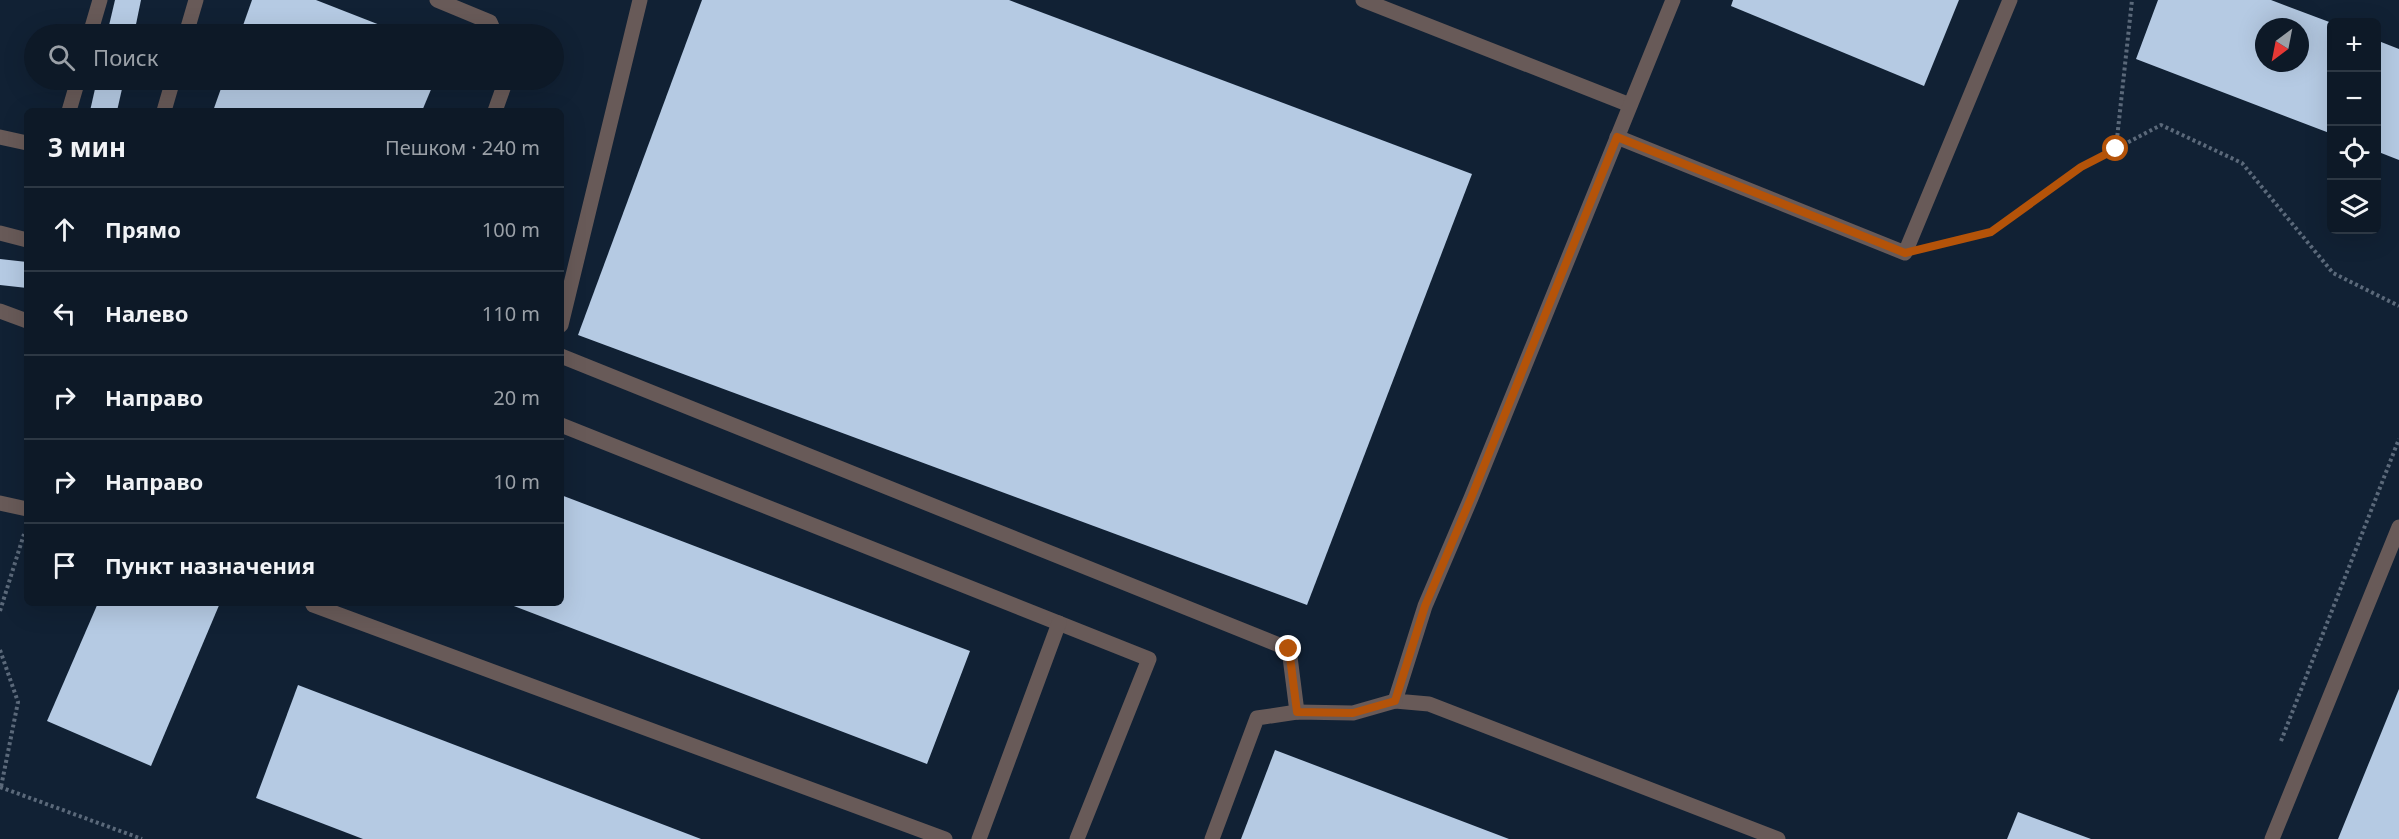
<!DOCTYPE html>
<html lang="ru">
<meta charset="utf-8">
<style>
:root{--surface:#0d1927;--page:#1b2633;--text:#f1f3f6;--muted:#9aa0a7;--line:#2d3844}
body{margin:0;font-family:"Noto Sans",sans-serif;background:var(--page);color:var(--text)}
.controls{position:absolute;right:18px;top:18px;display:grid;overflow:hidden;border-radius:9px;box-shadow:0 6px 24px #0002}
.controls button{width:54px;height:54px;display:grid;place-items:center;padding:0;border:0;border-bottom:2px solid var(--line);background:var(--surface);color:var(--text);font:30px sans-serif}
.compass{position:absolute;left:2255px;top:18px;width:54px;height:54px;border-radius:50%;background:var(--surface);box-shadow:0 6px 24px #0002;rotate:212deg}
.stop{position:absolute;width:18px;height:18px;margin:-14px;border:4px solid #b45309;border-radius:50%;background:#fff}
.stop.end{background:#b45309;border-color:#fff;box-shadow:0 2px 6px #0008}
.list{margin:0;padding:0;list-style:none}
h2{display:flex;justify-content:space-between;align-items:center;height:78px;margin:0;padding:0 24px;font-size:26px}
h2 small{font-size:20px;font-weight:400;color:var(--muted)}
.list li{display:grid;grid-template-columns:39px 1fr auto;gap:18px;align-items:center;box-sizing:border-box;height:84px;padding:0 24px;border-top:2px solid var(--line)}
.list b{display:block;font-size:22px;white-space:nowrap}
.list em{font-size:20px;font-style:normal;color:var(--muted)}
.icon{flex:none;width:33px;height:33px;fill:none;stroke:currentColor;stroke-width:2;stroke-linecap:round;stroke-linejoin:round}
.map{position:relative;flex:none;width:2399px;height:839px;overflow:hidden}
.search{position:absolute;background:var(--surface);box-shadow:0 6px 24px #0002;left:24px;top:24px;width:540px;height:66px;display:flex;align-items:center;gap:15px;box-sizing:border-box;padding:0 21px;border-radius:33px;color:var(--muted);font-size:22px}
.panel{position:absolute;background:var(--surface);box-shadow:0 6px 24px #0002;left:24px;top:108px;width:540px;height:498px;border-radius:9px}
.map>svg:first-child{display:block}
.building{fill:#b5cae3;fill-rule:evenodd}
.lines{fill:none;stroke-linecap:round;stroke-linejoin:round}
.path{stroke:#5b697a;stroke-width:4;stroke-dasharray:3 3;stroke-linecap:butt}
.minor{stroke:#685a58;stroke-width:15}
.route{stroke:#b45309;stroke-width:8}
</style>
<div class="map">
<svg width="2399" height="839" viewBox="0 0 2399 839">
<rect width="100%" height="100%" fill="#112134"/>
<g class="building">
<path d="M 115,0 L 141,0 L 134,34 L 107,34 Z"/>
<path d="M 252,0 L 316,0 L 403,34 L 240,34 Z"/>
<path d="M 702,0 L 1009,0 L 1472,174 L 1307,605 L 578,335 Z"/>
<path d="M 1733,0 L 1959,0 L 1924,86 L 1731,6 Z"/>
<path d="M 2158,0 L 2271,0 L 2332,23 L 2332,134 L 2136,59 ZM 2264,27 L 2300,27 L 2300,63 L 2264,63 Z"/>
<path d="M 2376,40 L 2399,49 L 2399,160 L 2376,151 Z"/>
<path d="M 97,80 L 124,80 L 117,111 L 90,111 Z"/>
<path d="M 224,80 L 435,80 L 422,111 L 213,111 Z"/>
<path d="M 0,259 L 27,262 L 27,288 L 0,285 Z"/>
<path d="M 561,495 L 970,651 L 927,764 L 506,603 L 561,603 Z"/>
<path d="M 98,603 L 220,603 L 151,766 L 47,721 Z"/>
<path d="M 298,685 L 701,839 L 363,839 L 256,798 Z"/>
<path d="M 2399,689 L 2399,839 L 2338,839 Z"/>
<path d="M 1275,750 L 1509,839 L 1241,839 Z"/>
<path d="M 2018,812 L 2091,839 L 2007,839 Z"/>
</g>
<g class="lines">
<g class="path">
<path d="M 2116,148 L 2132,0"/>
<path d="M 1935,246 L 1991,232 L 2081,167 L 2161,125 L 2242,163 L 2333,273 L 2399,306"/>
<path d="M 0,611 L 24,534"/>
<path d="M 0,650 L 18,702 L 1,787"/>
<path d="M 2281,741 L 2399,439"/>
<path d="M 0,787 L 142,839"/>
</g>
<g class="minor">
<path d="M 437,0 L 490,22 L 495,34"/>
<path d="M 1363,0 L 1630,105"/>
<path d="M 1673,0 L 1471,498 L 1425,606 L 1395,701 L 1429,704 L 1778,839"/>
<path d="M 90,34 L 100,0"/>
<path d="M 186,34 L 196,0"/>
<path d="M 69,111 L 78,80"/>
<path d="M 164,111 L 173,80"/>
<path d="M 495,111 L 506,80"/>
<path d="M 0,137 L 27,143"/>
<path d="M 1617,137 L 1905,253 L 2010,0"/>
<path d="M 0,233 L 27,240"/>
<path d="M 0,311 L 27,321"/>
<path d="M 561,325 L 640,0"/>
<path d="M 561,356 L 1289,649 L 1297,712"/>
<path d="M 561,425 L 1149,659 L 1077,839"/>
<path d="M 0,503 L 27,509"/>
<path d="M 314,603 L 313,605 L 945,839"/>
<path d="M 979,839 L 1059,623"/>
<path d="M 1212,839 L 1257,718 L 1297,712 L 1353,713 L 1395,701"/>
<path d="M 2272,839 L 2399,527"/>
</g>
</g>
<g class="lines">
<path class="route" d="M 1289,649 L 1297,712 L 1353,713 L 1395,701 L 1425,606 L 1471,498 L 1617,137 L 1905,253 L 1991,232 L 2081,167 L 2116,149"/>
</g>
</svg>
<div class="controls">
<button>+</button>
<button>−</button>
<button><svg class="icon" aria-label="locate" viewBox="0 0 24 24"><circle cx="12" cy="12" r="6"/><path d="M12 2v4M12 18v4M2 12h4M18 12h4"/></svg></button>
<button><svg class="icon" aria-label="layers" viewBox="0 0 24 24"><path d="M12 4l9 5-9 5-9-5zM3 14l9 5 9-5"/></svg></button>
</div>
<svg class="compass" viewBox="-18 -18 36 36"><path d="M0-13l5 13h-10z" fill="#e53935"/><path d="M0 13l5-13h-10z" fill="#9aa0a7"/></svg>
<div class="stop" style="left:2116px;top:149px"></div>
<div class="stop end" style="left:1289px;top:649px"></div>
<div class="search"><svg class="icon" aria-label="search" viewBox="0 0 24 24"><circle cx="10" cy="10" r="6"/><path d="M15 15l6 6"/></svg>Поиск</div>
<section class="panel">
<h2>3 мин<small>Пешком · 240 m</small></h2>
<ul class="list">
<li><svg class="icon" aria-label="ahead" viewBox="0 0 24 24"><path d="M12 20V5M6 11l6-6 6 6"/></svg><div><b>Прямо</b></div><em>100 m</em></li>
<li><svg class="icon" aria-label="left" viewBox="0 0 24 24"><path d="M17 20v-9H6M10 6l-5 5 5 5"/></svg><div><b>Налево</b></div><em>110 m</em></li>
<li><svg class="icon" aria-label="right" viewBox="0 0 24 24"><path d="M7 20v-9h11M14 6l5 5-5 5"/></svg><div><b>Направо</b></div><em>20 m</em></li>
<li><svg class="icon" aria-label="right" viewBox="0 0 24 24"><path d="M7 20v-9h11M14 6l5 5-5 5"/></svg><div><b>Направо</b></div><em>10 m</em></li>
<li><svg class="icon" aria-label="arrive" viewBox="0 0 24 24"><path d="M6 21V4h12l-3 4 3 4H6"/></svg><div><b>Пункт назначения</b></div></li>
</ul>
</section>
</div>
